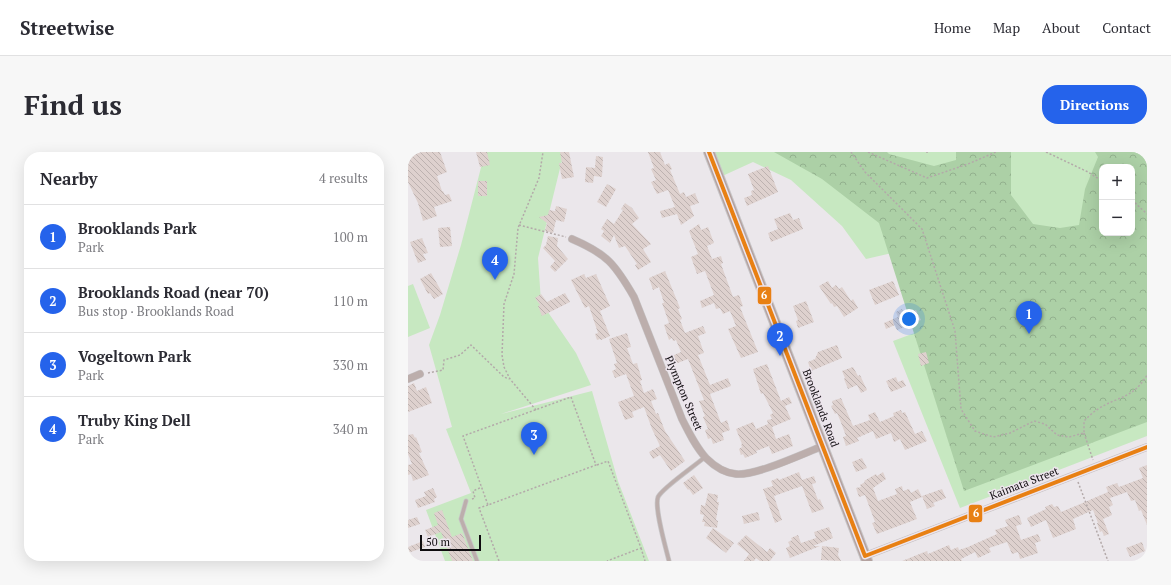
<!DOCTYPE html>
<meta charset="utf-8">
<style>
:root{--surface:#fff;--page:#f7f7f7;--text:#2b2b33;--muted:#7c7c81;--line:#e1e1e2;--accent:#2563eb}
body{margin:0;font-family:"PT Serif",serif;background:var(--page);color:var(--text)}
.controls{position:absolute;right:12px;top:12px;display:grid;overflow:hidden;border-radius:8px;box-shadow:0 4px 16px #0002}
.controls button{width:36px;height:36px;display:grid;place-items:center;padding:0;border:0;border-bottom:1px solid var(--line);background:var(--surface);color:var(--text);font:20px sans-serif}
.scale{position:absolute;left:12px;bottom:10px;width:61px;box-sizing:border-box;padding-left:4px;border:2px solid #0f0c0f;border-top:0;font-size:11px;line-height:14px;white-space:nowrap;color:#0f0c0f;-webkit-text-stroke:3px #ede5ed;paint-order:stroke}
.you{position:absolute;left:501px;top:167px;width:14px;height:14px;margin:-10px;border:3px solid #fff;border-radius:50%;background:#1a73e8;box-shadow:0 0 0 6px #1a73e833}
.badge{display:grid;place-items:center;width:26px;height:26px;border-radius:50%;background:var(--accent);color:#fff;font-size:13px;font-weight:700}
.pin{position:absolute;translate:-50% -33px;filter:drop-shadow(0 1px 2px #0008)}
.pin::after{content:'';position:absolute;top:21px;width:14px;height:12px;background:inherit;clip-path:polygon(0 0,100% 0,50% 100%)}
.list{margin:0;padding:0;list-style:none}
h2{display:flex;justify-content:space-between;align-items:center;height:52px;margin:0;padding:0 16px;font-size:17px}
h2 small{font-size:13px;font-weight:400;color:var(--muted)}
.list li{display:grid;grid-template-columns:26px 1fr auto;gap:12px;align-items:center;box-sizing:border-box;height:64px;padding:0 16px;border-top:1px solid var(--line)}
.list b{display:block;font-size:15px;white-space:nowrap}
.list p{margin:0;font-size:13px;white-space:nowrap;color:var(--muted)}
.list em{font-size:13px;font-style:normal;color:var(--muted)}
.map{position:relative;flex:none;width:739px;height:409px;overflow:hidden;border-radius:16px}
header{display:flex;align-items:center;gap:24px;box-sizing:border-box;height:56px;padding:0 20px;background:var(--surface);border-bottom:1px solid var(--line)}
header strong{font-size:19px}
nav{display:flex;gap:22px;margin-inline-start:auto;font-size:14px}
.intro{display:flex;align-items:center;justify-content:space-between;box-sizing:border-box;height:96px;padding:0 24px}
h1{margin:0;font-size:28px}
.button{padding:10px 18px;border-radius:16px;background:var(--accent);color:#fff;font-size:14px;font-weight:700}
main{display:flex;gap:24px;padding:0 24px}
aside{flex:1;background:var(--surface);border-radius:16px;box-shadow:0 4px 16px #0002}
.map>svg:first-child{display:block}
.green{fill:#c7e8c1;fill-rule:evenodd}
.forest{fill:url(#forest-crowns);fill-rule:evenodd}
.building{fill:url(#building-back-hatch)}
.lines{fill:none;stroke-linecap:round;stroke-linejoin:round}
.lane-casing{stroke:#c7c5c7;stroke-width:5}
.street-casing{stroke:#c7c5c7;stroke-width:8}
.secondary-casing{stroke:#c7c5c7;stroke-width:12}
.path{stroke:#b3a9a9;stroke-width:1.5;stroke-dasharray:2 2;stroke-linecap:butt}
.lane{stroke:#bcaeac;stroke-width:3.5}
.street{stroke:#bcaeac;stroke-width:7}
.secondary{stroke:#b4a29f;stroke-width:10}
.bus-1-casing{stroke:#ede5ed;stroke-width:7}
.bus-1{stroke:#e88013;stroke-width:4}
.labels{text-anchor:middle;stroke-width:3;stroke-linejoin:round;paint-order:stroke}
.street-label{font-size:11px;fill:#0f0c0f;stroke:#ede5ed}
.line-badge{stroke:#ede5ed;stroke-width:1.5}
.badge-label{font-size:11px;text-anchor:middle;font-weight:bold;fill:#fff}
</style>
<header>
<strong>Streetwise</strong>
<nav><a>Home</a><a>Map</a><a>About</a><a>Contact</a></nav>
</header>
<div class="intro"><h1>Find us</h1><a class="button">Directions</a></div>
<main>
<aside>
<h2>Nearby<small>4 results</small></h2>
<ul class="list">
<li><span class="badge">1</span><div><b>Brooklands Park</b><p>Park</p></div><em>100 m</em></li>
<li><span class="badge">2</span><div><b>Brooklands Road (near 70)</b><p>Bus stop · Brooklands Road</p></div><em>110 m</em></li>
<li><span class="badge">3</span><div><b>Vogeltown Park</b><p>Park</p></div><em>330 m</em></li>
<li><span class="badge">4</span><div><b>Truby King Dell</b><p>Park</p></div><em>340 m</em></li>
</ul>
</aside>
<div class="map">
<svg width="739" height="409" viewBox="0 0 739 409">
<defs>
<pattern id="forest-crowns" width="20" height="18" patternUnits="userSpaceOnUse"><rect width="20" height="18" fill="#acd0a6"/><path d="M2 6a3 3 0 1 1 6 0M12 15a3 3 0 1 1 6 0" fill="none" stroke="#93b18e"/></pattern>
<pattern id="building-back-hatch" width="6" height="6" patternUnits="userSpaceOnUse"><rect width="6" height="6" fill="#ded1ce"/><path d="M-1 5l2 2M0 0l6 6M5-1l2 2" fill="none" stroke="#bdb2b0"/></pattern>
</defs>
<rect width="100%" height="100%" fill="#ebe7eb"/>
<g class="green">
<path d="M 77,0 L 156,0 L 130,106 L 133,150 L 168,201 L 183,233 L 93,262 L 184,239 L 210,329 L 241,409 L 37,409 L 18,358 L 63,341 L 38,277 L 44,275 L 21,193 L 32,163 L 53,93 Z"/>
<path d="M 300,0 L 739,0 L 739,284 L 552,356 L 485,189 L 520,176 L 497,98 L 458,107 L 434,74 L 383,28 L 345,10 L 310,26 ZM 694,15 L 724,15 L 724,81 L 694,81 Z"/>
<path d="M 5,132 L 22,176 L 0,185 L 0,134 Z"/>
</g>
<path class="forest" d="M 366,0 L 479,0 L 481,2 L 526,14 L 548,8 L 548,0 L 603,0 L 603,43 L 625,72 L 652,76 L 671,73 L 677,37 L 690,5 L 687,0 L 739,0 L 739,270 L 556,339 L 471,71 L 414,27 ZM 694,15 L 724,15 L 724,81 L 694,81 Z"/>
<g class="building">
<path d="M 6,0 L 32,0 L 39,20 L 29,24 L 34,39 L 35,39 L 37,43 L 41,42 L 44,49 L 26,55 L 29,64 L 15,69 L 10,51 L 0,30 L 0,2 Z"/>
<path d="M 68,0 L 79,0 L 82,13 L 72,15 Z"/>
<path d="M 152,0 L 161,0 L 166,25 L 154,27 L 151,11 L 154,11 Z"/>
<path d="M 240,0 L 252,0 L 257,13 L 261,11 L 264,17 L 262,18 L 272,42 L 276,40 L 278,45 L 287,41 L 291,51 L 282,54 L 286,64 L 273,73 L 269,62 L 254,66 L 252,59 L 267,55 L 260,38 L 249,42 L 243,30 L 248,28 L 243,17 L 246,16 Z"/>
<path d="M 188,4 L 195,5 L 194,25 L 186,24 L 185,31 L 177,30 L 178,15 L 187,16 Z"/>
<path d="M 360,14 L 370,40 L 339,54 L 336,46 L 344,43 L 343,39 L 346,38 L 340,22 Z"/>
<rect x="70" y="29" width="9" height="15"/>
<path d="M 199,32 L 208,37 L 198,55 L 189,50 Z"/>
<path d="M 217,51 L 224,56 L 231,66 L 224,72 L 243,92 L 235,97 L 243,110 L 230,118 L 227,113 L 229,112 L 217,94 L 211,96 L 206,83 L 202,91 L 193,84 L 196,79 L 193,77 L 199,67 L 206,72 L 215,58 L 213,57 Z"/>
<path d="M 148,54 L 159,57 L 156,70 L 148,68 L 145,81 L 137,79 L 139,71 L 131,65 L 140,63 L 141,58 L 147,59 Z"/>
<path d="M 382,61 L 385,68 L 391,66 L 395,77 L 363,90 L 360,81 L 370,77 L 366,67 Z"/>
<path d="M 291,72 L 293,78 L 300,75 L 306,91 L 299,94 L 304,107 L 313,104 L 315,111 L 313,112 L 325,145 L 331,143 L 335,154 L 332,155 L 350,200 L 333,206 L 320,177 L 328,174 L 322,159 L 315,162 L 312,156 L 308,157 L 306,151 L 294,156 L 292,149 L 306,143 L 297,119 L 289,122 L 283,105 L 290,102 L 281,79 Z"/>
<path d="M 42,75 L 44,94 L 32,95 L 30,76 Z"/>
<path d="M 140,84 L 150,86 L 149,94 L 160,107 L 147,120 L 142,115 L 147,109 L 135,96 L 138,93 Z"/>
<path d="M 14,86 L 20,101 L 15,102 L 18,108 L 10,111 L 2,90 Z"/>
<path d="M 257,119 L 272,156 L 270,157 L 274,167 L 272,168 L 277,181 L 295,174 L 298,181 L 290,184 L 296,201 L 290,203 L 302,233 L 320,226 L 323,234 L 302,242 L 313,271 L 319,268 L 322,278 L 314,281 L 316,288 L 305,292 L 303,286 L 300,287 L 297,278 L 300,277 L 295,265 L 297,264 L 291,249 L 296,248 L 280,207 L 267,212 L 264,204 L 273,200 L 268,188 L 265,189 L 264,186 L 261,188 L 256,173 L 261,171 L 254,151 L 256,151 L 251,135 L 245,138 L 241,126 Z"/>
<path d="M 23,121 L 35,142 L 26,147 L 22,141 L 20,142 L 12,127 Z"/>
<path d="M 176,122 L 178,126 L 188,122 L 202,154 L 192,159 L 202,184 L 193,188 L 192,187 L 189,188 L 187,182 L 190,181 L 181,154 L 177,156 L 163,128 Z"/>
<path d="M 420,129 L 424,136 L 428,133 L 431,137 L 434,135 L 443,149 L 445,147 L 450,156 L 436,165 L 429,154 L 426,155 L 424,151 L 423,152 L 411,134 Z"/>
<path d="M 485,129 L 491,143 L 467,153 L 461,138 Z"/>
<path d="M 157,141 L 162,150 L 134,164 L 130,154 L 132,153 L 127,146 L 133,142 L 139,150 Z"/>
<path d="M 398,149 L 406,170 L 390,176 L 388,169 L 390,168 L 385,154 Z"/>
<path d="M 494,157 L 496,162 L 508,158 L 513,168 L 489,178 L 487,173 L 478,177 L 476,171 L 490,165 L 488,160 Z"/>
<path d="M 219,181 L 223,195 L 219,196 L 225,212 L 229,211 L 234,228 L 232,229 L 236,241 L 245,237 L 249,247 L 243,249 L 248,262 L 250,261 L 257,279 L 277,309 L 263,319 L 252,303 L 245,307 L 241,300 L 252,294 L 244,277 L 236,255 L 224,260 L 226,265 L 217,268 L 210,250 L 226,244 L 218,222 L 207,226 L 204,219 L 208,217 L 206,212 L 209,211 L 201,187 Z"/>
<path d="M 429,193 L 434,206 L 403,219 L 400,210 L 407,207 L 410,200 Z"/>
<path d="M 518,200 L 521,211 L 513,214 L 510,202 Z"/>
<path d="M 359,212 L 373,249 L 381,245 L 384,251 L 377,254 L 383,267 L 364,275 L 368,287 L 381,282 L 385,294 L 364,302 L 361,294 L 348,299 L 349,301 L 337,306 L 335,302 L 333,303 L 331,297 L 334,295 L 333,293 L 334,292 L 328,277 L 345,270 L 348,277 L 360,272 L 359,268 L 364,267 L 362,263 L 365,261 L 355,241 L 353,242 L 345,217 Z"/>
<path d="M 445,215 L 450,224 L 452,223 L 459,238 L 453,241 L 449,233 L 440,237 L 436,227 L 437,226 L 434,219 Z"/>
<path d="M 488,225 L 490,230 L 495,228 L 498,234 L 483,240 L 478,229 Z"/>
<path d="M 6,231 L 9,239 L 18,235 L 24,251 L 0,260 L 0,234 Z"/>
<path d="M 433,246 L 445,274 L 462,268 L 460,263 L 467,260 L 472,270 L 486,264 L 485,261 L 493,258 L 494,261 L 497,260 L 507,282 L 514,279 L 519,289 L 497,298 L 492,287 L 486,290 L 483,281 L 468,287 L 465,279 L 449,286 L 451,289 L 438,294 L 435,285 L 438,284 L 432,268 L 429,261 L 427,262 L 423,254 L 425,253 L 424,249 Z"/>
<path d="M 5,282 L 7,286 L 8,285 L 14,300 L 11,301 L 21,323 L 5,329 L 3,322 L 0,323 L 0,313 L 4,312 L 0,302 L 0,283 Z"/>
<path d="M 454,306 L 459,316 L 448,320 L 444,310 Z"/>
<path d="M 739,313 L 739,373 L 733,358 L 731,359 L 727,348 L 723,349 L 719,340 L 702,346 L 705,353 L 701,355 L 704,363 L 695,367 L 701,382 L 696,384 L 694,379 L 692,380 L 689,371 L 690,371 L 685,358 L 665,367 L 668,377 L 645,386 L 638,368 L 623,375 L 619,366 L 638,357 L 637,355 L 644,352 L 646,355 L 650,354 L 653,360 L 670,353 L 700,340 L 698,335 L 709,331 L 711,335 L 735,326 L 731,316 Z"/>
<path d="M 391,320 L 394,328 L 406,324 L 408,331 L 404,332 L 410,348 L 412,347 L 416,357 L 404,361 L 394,334 L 366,344 L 374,368 L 367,371 L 355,337 L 365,334 L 363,329 L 370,326 L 371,328 Z"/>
<path d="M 475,320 L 478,327 L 465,336 L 470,349 L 489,342 L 487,337 L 494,334 L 495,339 L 501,337 L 503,341 L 510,337 L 514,345 L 502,350 L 509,367 L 469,382 L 464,371 L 467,370 L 457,343 L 451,345 L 448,336 L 453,335 L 452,333 L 457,330 L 456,329 L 468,322 L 469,324 Z"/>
<path d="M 286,323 L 295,336 L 285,343 L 281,337 L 280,338 L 275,331 Z"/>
<path d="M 25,336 L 29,345 L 26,347 L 27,350 L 10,356 L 7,348 L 18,344 L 16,340 Z"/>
<path d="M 534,337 L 538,346 L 525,351 L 527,354 L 519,357 L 514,344 Z"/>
<path d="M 300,341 L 310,343 L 309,350 L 311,350 L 308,368 L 310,369 L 309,376 L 296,374 L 297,370 L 294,370 L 296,363 L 292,362 L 293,353 L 297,354 Z"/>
<path d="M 34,358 L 44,385 L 54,381 L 65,409 L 44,409 L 33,380 L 20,385 L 17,378 L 30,373 L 26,361 Z"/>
<path d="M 350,360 L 352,368 L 336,372 L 334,364 Z"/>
<path d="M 611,363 L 614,372 L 608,374 L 613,388 L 630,382 L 633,389 L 627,391 L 630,401 L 612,407 L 610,400 L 604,402 L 599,390 L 581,396 L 583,400 L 570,406 L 567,400 L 553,407 L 554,409 L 494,409 L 519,399 L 520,402 L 541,393 L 543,398 L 550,395 L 551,398 L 560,395 L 589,382 L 587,378 L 600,374 L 597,368 Z"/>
<path d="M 9,365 L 12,372 L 0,376 L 0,368 Z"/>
<path d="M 421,375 L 425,386 L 405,394 L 412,394 L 382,406 L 378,396 L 382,394 L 380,390 L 384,388 L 383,386 L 390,383 L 393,391 L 408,386 L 406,380 Z"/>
<path d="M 305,376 L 326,391 L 318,401 L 298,386 Z"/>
<path d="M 338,383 L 359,400 L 362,396 L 368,401 L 362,409 L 352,409 L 348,406 L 346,409 L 336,409 L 341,402 L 329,392 Z"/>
<path d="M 15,389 L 17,395 L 0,401 L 0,395 Z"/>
<path d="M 734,390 L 737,399 L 722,405 L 718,396 Z"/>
<path d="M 414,394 L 431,396 L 430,403 L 433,409 L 413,408 Z"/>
</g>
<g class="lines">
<defs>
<g id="lane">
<path d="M 58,349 L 53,367 L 69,409"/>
<path d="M 261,409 C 258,396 246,356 250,345 C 254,336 288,313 297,305"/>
</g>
<g id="street">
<path d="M 164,87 C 199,102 207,112 226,145 L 274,267 C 281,281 288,295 298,306 C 306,314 317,321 328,322 C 348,324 394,302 415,294"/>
<path d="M 0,227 L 12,222"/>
<path d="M 457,404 L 739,295"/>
</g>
<path id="secondary" d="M 301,0 L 459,409"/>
</defs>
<use href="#lane" class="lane-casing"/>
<use href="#street" class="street-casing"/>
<use href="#secondary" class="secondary-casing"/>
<g class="path">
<path d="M 443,0 L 457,20 L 514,77 L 547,179 L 553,257 L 567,279 L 585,285 L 602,281 L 626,269 L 637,272 L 649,283 L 661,285 L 676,281 L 676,269 C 680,265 685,260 690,257 C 710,244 725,247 739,223"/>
<path d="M 460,0 L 519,26 L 560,12 L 588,0"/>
<path d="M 518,0 L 520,0"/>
<path d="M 638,0 L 680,20 L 694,29"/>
<path d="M 724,48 L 739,62"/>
<path d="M 111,73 L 158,85"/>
<path d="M 20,221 L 35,218 L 36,208 L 52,203 L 63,193 L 96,225 L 101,227"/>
<path d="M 163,245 L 188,313 L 80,353 L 55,284 Z"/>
<path d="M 128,258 L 102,227 L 96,215 L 94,203 L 96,152 L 106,122 L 110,76 L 131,26 L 135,0"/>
<path d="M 676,281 L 685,308"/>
<path d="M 189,313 L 200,309 L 233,396 L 199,409"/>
<path d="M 670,330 L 700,409"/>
<path d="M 64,347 L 67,346 L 65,339 L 74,335"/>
<path d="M 80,353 L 71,356 L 91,409"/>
<path d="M 233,396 L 237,409"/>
</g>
<use href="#lane" class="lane"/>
<use href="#street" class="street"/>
<use href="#secondary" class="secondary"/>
<defs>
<path id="bus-1" d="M 301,0 L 457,404 L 739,295"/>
</defs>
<use href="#bus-1" class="bus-1-casing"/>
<use href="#bus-1" class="bus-1"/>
</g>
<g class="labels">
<g class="street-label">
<text transform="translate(276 241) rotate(67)" y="4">Plympton Street</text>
<text transform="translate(413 256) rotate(69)" y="4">Brooklands Road</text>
<text transform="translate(616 331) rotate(-21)" y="4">Kaimata Street</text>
</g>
</g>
<g class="line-badge">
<rect x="349" y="134" width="15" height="19" rx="4" fill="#e88013"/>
<rect x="560" y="352" width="15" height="19" rx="4" fill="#e88013"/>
</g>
<g class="badge-label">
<text x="356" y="147">6</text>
<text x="568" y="365">6</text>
</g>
</svg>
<div class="controls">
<button>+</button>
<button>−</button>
</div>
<div class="scale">50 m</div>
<div class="you"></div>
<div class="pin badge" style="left:621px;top:182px">1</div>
<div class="pin badge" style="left:372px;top:204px">2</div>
<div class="pin badge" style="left:126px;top:303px">3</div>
<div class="pin badge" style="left:87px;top:128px">4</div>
</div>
</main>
